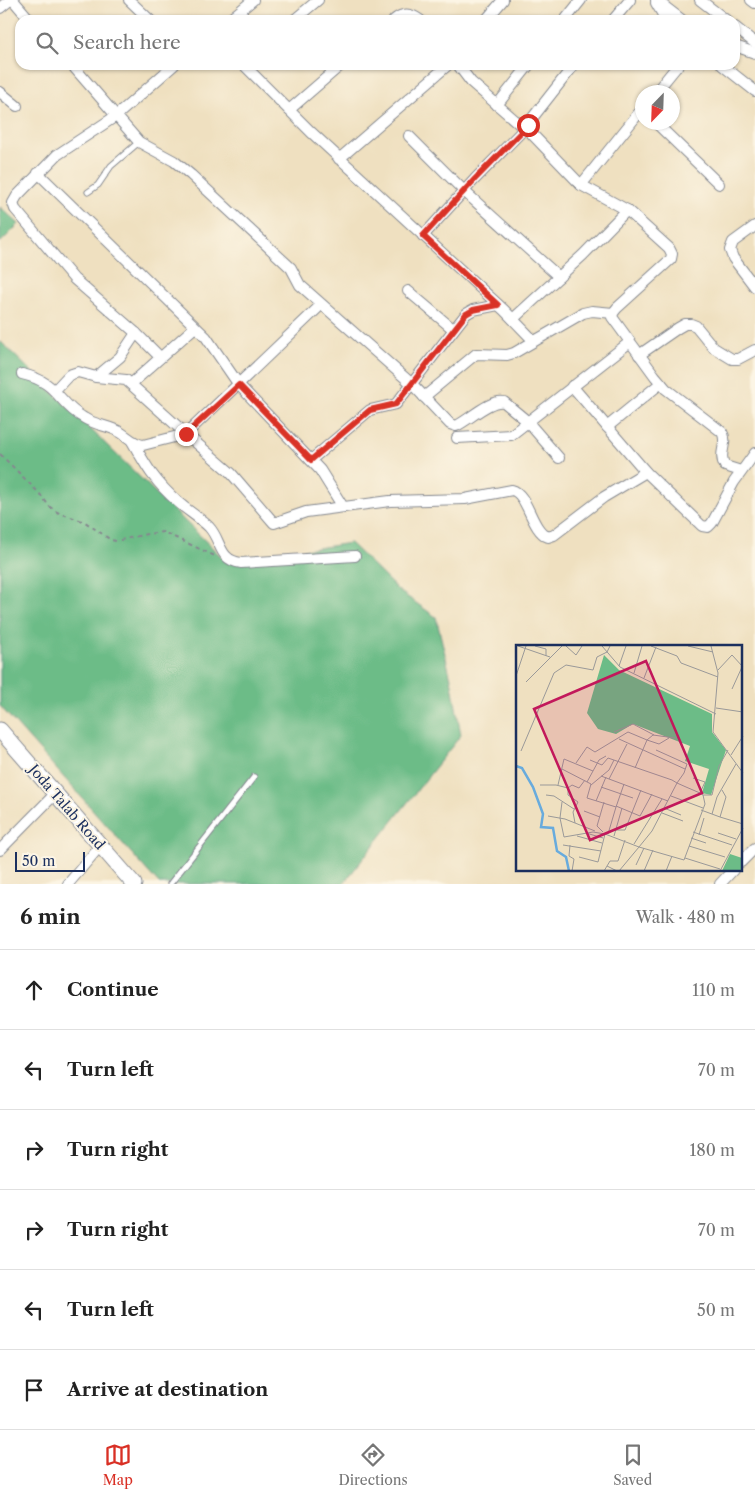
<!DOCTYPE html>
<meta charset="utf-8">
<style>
:root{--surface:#fff;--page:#f2f2f2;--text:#222;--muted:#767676;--line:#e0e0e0;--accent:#d93025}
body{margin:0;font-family:"Libre Caslon Text",serif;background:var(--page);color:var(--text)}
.compass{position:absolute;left:635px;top:85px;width:45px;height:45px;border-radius:50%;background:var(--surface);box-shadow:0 1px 4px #0004;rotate:203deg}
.scale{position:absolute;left:15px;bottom:12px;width:70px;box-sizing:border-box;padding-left:5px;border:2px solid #1b2f5e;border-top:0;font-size:14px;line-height:18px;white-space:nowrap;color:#1b2f5e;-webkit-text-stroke:4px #fcf5e5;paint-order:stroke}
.stop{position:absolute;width:15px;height:15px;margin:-11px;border:4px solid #d93025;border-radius:50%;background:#fff}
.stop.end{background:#d93025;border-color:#fff;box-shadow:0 1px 5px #0008}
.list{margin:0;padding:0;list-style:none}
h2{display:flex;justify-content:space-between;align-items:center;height:65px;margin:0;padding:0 20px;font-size:21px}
h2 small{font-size:16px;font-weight:400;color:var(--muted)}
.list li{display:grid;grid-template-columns:32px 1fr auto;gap:15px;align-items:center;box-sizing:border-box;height:80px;padding:0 20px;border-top:1px solid var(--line)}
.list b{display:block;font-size:19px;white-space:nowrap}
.list em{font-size:16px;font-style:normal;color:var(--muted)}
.icon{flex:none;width:28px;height:28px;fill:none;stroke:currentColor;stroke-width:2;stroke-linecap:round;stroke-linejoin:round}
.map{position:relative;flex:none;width:755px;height:884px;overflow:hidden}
.search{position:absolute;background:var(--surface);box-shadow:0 1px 4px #0004;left:15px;right:15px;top:15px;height:55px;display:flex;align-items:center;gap:12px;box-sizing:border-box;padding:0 18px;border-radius:15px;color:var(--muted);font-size:19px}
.sheet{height:545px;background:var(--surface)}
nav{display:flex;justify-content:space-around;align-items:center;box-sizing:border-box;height:70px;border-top:1px solid var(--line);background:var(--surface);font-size:14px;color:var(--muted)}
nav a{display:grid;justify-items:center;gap:2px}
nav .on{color:var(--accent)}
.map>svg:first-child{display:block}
.forest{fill:#6cbc87;stroke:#447672}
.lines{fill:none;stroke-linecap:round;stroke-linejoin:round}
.lane-casing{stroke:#85888f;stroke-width:7}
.street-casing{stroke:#85888f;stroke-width:12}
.secondary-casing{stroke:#85888f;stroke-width:17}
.path{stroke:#85888f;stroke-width:2;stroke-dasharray:4 4;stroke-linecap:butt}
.lane{stroke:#fff;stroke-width:5}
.street{stroke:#fff;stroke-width:10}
.secondary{stroke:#fff;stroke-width:15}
.route{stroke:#d93025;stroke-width:6}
.labels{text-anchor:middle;stroke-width:4;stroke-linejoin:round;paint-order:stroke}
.street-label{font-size:14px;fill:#1b2f5e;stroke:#fcf5e5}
.inset-river{fill:none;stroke:#68abdd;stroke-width:2.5}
.inset-road{fill:none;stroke:#9a9999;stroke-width:1}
.view{fill:#c2185b;fill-opacity:0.15;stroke:#c2185b;stroke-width:2.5}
.inset-edge{fill:none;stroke:#1b2f5e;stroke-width:2.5}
</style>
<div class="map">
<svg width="755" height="884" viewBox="0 0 755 884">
<rect width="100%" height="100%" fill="#fcf5e5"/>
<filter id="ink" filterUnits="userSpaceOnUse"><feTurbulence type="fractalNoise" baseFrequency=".02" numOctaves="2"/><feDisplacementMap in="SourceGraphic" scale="10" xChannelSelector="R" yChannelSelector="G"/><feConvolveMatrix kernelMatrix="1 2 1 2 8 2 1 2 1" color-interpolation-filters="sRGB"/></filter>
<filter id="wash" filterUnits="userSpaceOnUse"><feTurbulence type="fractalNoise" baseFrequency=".0096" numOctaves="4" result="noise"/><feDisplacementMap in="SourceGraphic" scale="20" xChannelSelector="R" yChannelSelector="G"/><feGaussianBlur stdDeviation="1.12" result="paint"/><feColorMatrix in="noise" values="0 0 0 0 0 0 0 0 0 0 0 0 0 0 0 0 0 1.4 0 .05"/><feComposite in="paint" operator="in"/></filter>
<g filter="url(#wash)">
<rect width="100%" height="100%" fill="#efe0c0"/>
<g class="forest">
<path d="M 0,207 L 19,224 L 0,243 Z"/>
<path d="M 0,341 L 227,562 L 350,543 L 399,591 L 436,617 L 451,679 L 461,735 L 343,884 L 159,884 L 0,706 Z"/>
</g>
</g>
<g filter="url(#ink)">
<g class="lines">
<defs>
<g id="lane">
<path d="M 88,192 L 98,185 L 111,166 L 139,142"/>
<path d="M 170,884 L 254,777"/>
</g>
<g id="street">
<path d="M 13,0 L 30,20"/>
<path d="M 129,0 L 150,20"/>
<path d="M 656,0 L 682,20"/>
<path d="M 700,0 L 726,20"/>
<path d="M 751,0 L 755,3"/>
<path d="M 656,3 L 666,20"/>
<path d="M 0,8 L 10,0"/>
<path d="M 229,20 L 253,0"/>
<path d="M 294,20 L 318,0"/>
<path d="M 394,20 C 403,12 411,13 420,20"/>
<path d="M 486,20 L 503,0"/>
<path d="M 565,20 L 581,0"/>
<path d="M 613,20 L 630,0"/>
<path d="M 735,27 L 755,43"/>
<path d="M 735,46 L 755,53"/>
<path d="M 72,65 L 139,142 L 174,161 L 191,175 L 291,268 L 300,285 L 412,384 L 450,424 L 456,426 C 469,420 490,399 504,402 L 527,421 L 559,458"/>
<path d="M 244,65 L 311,132 L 504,310 L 533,340"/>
<path d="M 458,65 L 471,82 L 525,129"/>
<path d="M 574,65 L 530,121 L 528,125 L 530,132 L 581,185 L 627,210 L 669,248 L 672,254 L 671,259 L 617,308 L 613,313 L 612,317 L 655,376 L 666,389 L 722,432 C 729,443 717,453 725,466 L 741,471"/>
<path d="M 722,65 L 755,91"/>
<path d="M 0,92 L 17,106"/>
<path d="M 656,92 L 678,65"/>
<path d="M 497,105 L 529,65"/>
<path d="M 289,110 L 341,65"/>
<path d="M 655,122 L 719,184"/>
<path d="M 409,136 L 464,191 L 559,277"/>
<path d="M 339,159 L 448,65"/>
<path d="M 38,173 L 206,337 L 239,385 L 320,470 L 343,507"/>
<path d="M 581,185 L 642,109"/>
<path d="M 755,226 L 733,242 L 730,250 L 733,258 L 755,287"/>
<path d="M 423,236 L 475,179 L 528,125"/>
<path d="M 408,291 L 453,329"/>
<path d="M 513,319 L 583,255 L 627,210"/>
<path d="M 639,355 L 678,328 L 685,324 L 691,324 L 696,326 L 714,348 L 732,359 L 738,359 L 755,350"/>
<path d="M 160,357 L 136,333 L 74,279 L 15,209 L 13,203 L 17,196 L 57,155 L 116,116 L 174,65"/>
<path d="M 22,374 C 59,382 57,403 84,418 C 95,425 109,426 120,432 C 128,437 134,444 143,445 L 186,434 L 231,473 L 274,523 L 306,512 L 390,501 L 465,499 L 512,490 C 528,494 531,530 548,537 L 554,535 L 604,497 L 646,472"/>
<path d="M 96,377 L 120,357 L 136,333"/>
<path d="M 131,384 L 195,327"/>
<path d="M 572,386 L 646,472 L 702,526 L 708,527 L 712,523 L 734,482 L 755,453"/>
<path d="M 55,390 L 69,375 L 78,372 L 96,377 L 126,380 L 186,434 L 321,305"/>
<path d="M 424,397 L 476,354 L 507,355 L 514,353 L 583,313 L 592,311 L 613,313"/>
<path d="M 607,427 L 661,383"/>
<path d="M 457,438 L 511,435 L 630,342"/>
<path d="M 132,441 C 147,468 155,482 179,503 C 188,511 200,518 209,527 C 222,541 218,560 241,563 L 355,556"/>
<path d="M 311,460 L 370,410 L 396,404 L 466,314 L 473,310 L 498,305"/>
<path d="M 0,850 L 55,794"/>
<path d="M 741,862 L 755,848"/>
<path d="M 68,884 L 100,846"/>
<path d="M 720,884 L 733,870"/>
</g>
<path id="secondary" d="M 0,730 L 134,884"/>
</defs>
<use href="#lane" class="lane-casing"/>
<use href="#street" class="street-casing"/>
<use href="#secondary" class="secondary-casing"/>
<path class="path" d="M 0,454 L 39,493 L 50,507 L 57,512 L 85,522 L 111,540 L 116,541 L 147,534 L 163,532 L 215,556"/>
<use href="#lane" class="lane"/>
<use href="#street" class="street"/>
<use href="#secondary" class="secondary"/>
</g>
</g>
<g class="lines" filter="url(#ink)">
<path class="route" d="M 186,434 L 239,385 L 311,460 L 370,410 L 396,404 L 466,314 L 473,310 L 498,305 L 423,236 L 475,179 L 528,125"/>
</g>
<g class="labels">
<g class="street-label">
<text transform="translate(67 807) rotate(49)" y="5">Joda Talab Road</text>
</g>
</g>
<g transform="translate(516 645)">
<rect width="226" height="226" fill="#efe0c0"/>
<path d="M 88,10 L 103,25 L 196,69 L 196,87 L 210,105 L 195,150 L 186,148 L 193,124 L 169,116 L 174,101 L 117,79 L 100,89 L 82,84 L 71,68 ZM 214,209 L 226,213 L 226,226 L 206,226 Z" fill="#6cbc87"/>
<path class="inset-river" d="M 0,121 L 6,123 L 17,142 L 27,169 L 25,182 L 37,183 L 41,206 L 50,212 L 53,226"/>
<path class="inset-road" d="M 2,1 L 34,12M 19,1 L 30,4 L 30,11M 50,1 L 60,10 L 66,1M 86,1 L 104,22 L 200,69M 135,1 L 161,11 L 165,18 L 202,32M 172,1 L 197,7M 195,1 L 202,28 L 197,87 L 227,128M 103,21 L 110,1M 202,25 L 216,10 L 227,22M 118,28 L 126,1M 0,31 L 10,1M 128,33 L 140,2M 10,37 L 46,1M 216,44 L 226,22M 200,63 L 227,67M 98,87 L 117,79 L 138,90M 103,94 L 169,124M 5,106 L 38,28 L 50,20 L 77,25 L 81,12 L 91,7 L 94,1M 215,110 L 227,91M 74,115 L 86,120 L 92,113 L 156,135 L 161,138 L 170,142 L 184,148 L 187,150 L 189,159 L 168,215 L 123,202 L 136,186 L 161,138 L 168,128 L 171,119 L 140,105M 60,118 L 71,102 L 79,107 L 112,87 L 131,95 L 137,90 L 159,93M 119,123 L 131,95 L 143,99 L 153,93M 46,124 L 75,139 L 71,153 L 100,162 L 92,189M 85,131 L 152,156M 177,133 L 189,137 L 184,148M 93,134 L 111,99M 71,137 L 83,115 L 90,111M 24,140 L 40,140 L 52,143 L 52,150 L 62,157 L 57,167 L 59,178M 42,140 L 48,114 L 77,126M 75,140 L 93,125 L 98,115M 85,142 L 117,153M 52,143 L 56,140 L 63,143 L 69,135M 30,150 L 38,151 L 58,164M 187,150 L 196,150 L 203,121 L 212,105M 155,151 L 187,163M 80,156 L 90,132M 46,157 L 44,173 L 48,192 L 77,187 L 89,189M 100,161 L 124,171 L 136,149M 100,162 L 108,139M 148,163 L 165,170M 185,165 L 204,172 L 210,152 L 206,145M 68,166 L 84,172M 146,168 L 167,176M 196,169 L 201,152 L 220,119M 32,171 L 49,174 L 79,186M 204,172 L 227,179M 99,185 L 109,185 L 125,145M 87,187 L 81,181 L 88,157M 177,187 L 216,200M 70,188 L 87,193M 202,188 L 220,194M 183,190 L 188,173M 61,191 L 86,198M 98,191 L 106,163M 175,193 L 190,198M 118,199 L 146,154M 47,200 L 85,206M 54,200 L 53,211 L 58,214 L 56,226M 173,201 L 209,212M 63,212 L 82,217 L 89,189 L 123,202 L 103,226M 169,213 L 204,224M 120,220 L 128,203M 91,221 L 94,216 L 102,216 L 109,195M 88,226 L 91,221 L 101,226M 128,226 L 137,205M 150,226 L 156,211M 204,226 L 227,183"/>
<path class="view" d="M 130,16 L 186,148 L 74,195 L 18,64 Z"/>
<rect width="226" height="226" class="inset-edge"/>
</g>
</svg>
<svg class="compass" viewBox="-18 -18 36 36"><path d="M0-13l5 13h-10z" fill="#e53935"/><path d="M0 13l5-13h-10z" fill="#767676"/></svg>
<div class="scale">50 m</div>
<div class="stop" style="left:528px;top:125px"></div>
<div class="stop end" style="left:186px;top:434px"></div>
<div class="search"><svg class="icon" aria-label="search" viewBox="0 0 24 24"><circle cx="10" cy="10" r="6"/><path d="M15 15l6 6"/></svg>Search here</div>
</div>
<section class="sheet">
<h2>6 min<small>Walk · 480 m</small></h2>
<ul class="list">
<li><svg class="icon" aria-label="ahead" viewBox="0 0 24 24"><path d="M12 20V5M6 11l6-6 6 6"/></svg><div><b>Continue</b></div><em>110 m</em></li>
<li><svg class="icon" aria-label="left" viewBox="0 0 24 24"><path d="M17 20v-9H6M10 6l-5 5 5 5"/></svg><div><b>Turn left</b></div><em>70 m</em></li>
<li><svg class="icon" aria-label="right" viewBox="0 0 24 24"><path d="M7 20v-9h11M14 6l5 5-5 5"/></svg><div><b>Turn right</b></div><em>180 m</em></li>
<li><svg class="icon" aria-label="right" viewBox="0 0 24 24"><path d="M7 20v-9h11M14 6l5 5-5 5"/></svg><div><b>Turn right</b></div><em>70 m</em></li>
<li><svg class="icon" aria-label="left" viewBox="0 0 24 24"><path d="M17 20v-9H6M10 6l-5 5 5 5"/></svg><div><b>Turn left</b></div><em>50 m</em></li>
<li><svg class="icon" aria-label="arrive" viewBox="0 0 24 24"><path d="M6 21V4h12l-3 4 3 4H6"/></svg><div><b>Arrive at destination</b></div></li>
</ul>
</section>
<nav>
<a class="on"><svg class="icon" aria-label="map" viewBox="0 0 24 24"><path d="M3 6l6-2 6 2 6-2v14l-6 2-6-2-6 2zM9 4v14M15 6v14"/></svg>Map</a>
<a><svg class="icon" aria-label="directions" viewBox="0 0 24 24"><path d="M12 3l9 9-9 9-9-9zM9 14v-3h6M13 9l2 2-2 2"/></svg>Directions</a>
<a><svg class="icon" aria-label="saved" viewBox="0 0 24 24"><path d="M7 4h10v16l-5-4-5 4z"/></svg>Saved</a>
</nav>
